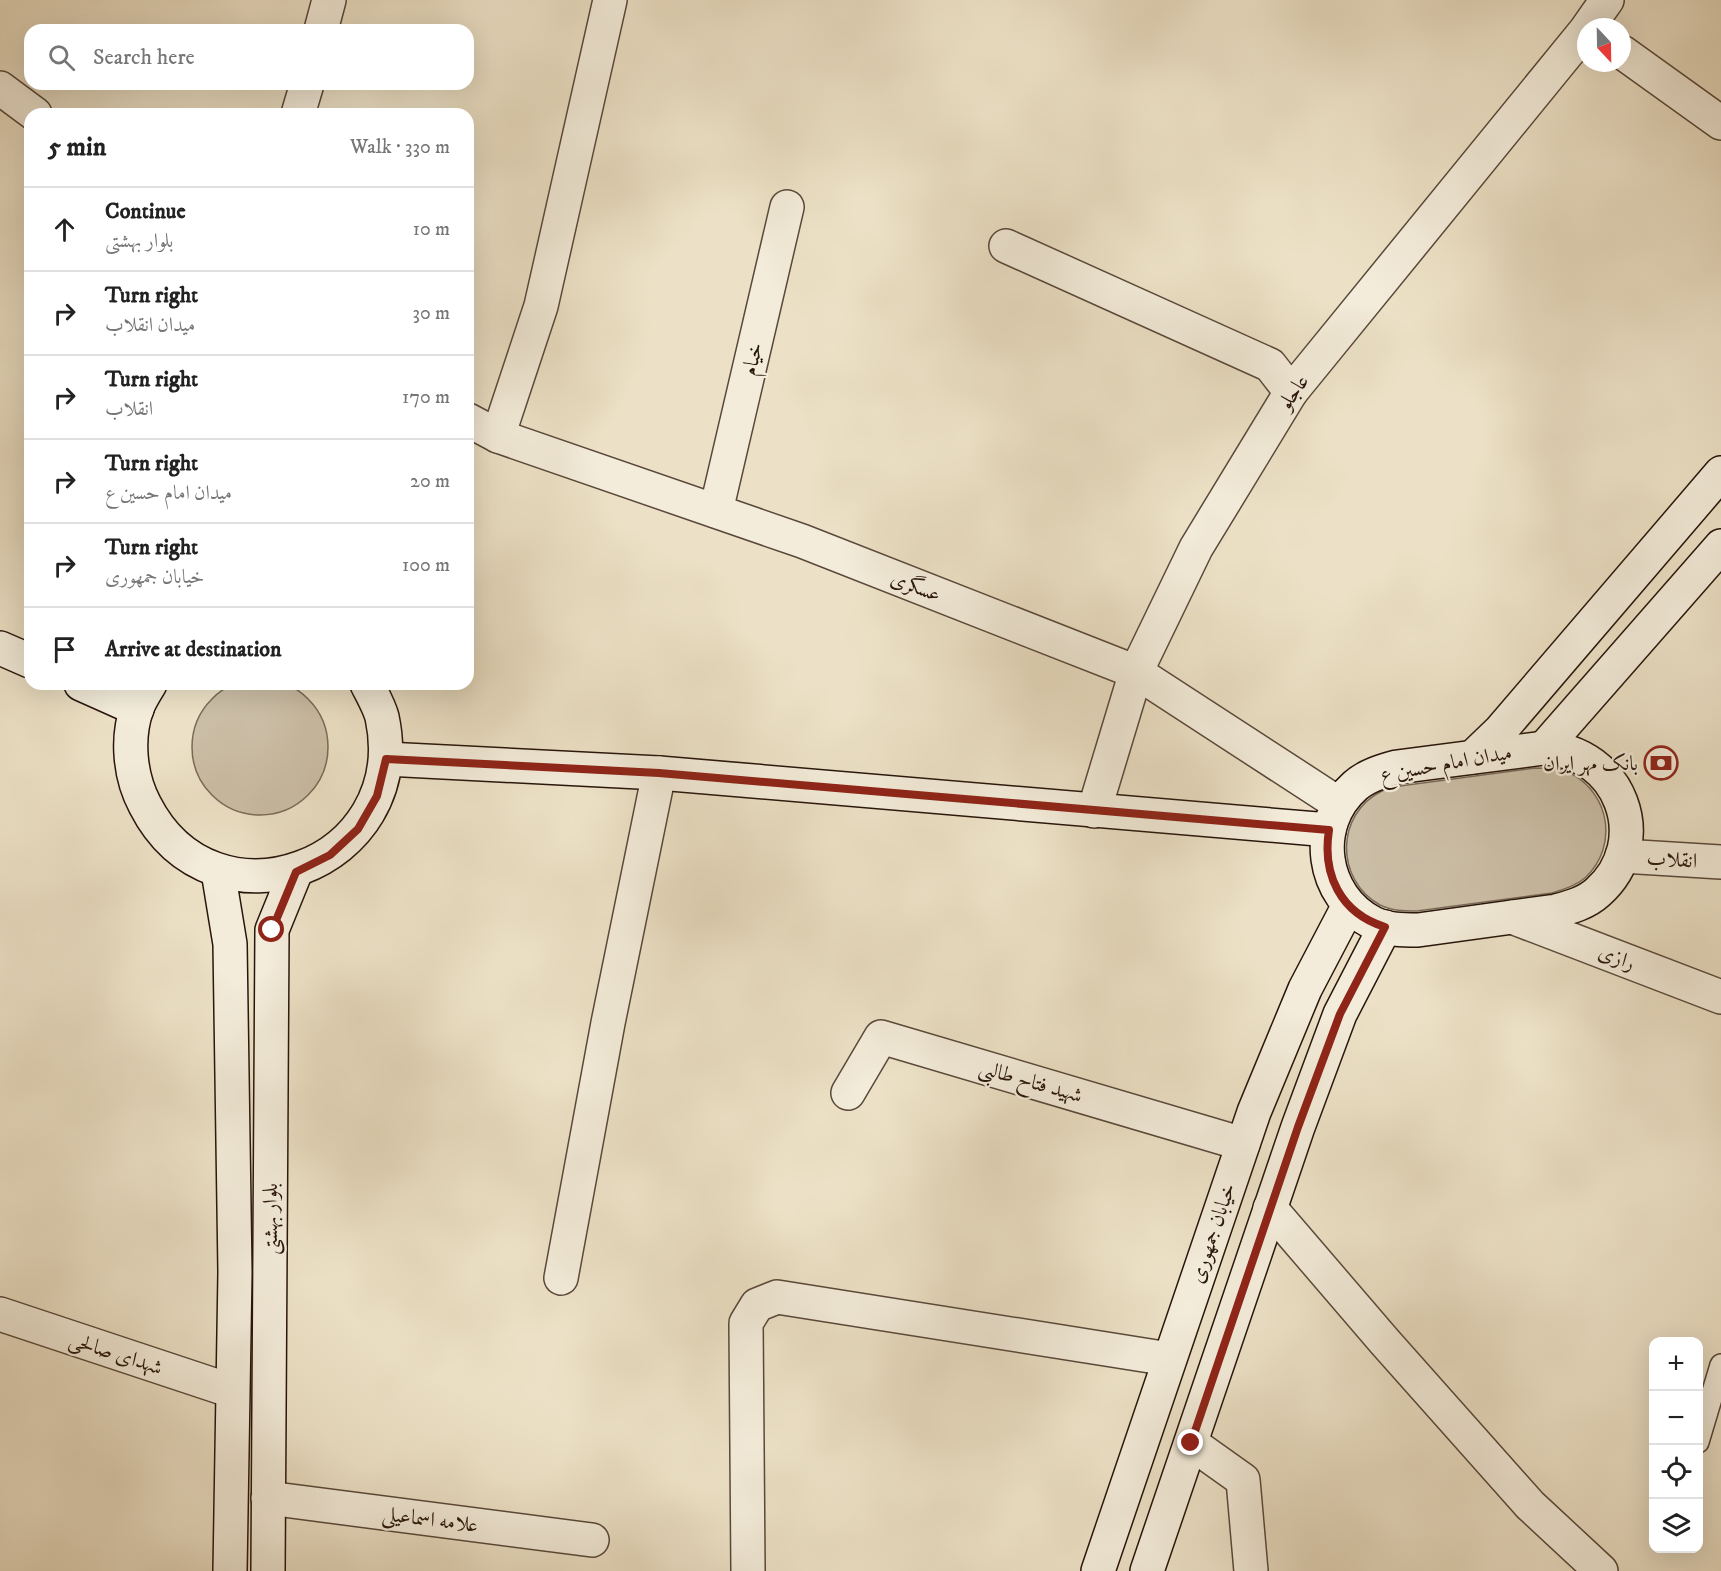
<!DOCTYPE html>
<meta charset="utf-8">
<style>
:root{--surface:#fff;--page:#f2f2f2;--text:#222;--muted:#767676;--line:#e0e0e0}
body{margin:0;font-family:"IM FELL DW Pica",Amiri,serif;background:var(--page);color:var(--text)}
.controls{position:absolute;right:18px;bottom:18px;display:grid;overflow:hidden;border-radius:12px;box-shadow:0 6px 24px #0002}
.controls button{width:54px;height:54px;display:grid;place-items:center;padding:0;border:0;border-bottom:2px solid var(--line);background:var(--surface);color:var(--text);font:30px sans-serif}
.compass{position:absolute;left:1577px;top:18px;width:54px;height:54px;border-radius:50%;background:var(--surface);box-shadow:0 6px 24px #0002;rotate:158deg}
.stop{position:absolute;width:18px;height:18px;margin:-14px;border:4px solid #8f2418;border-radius:50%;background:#fff}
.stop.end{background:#8f2418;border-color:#fff;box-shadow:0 2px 6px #0008}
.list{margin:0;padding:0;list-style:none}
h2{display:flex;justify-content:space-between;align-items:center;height:78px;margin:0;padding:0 24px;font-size:26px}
h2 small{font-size:20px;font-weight:400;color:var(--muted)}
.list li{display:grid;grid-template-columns:39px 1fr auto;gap:18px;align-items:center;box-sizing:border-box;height:84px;padding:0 24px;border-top:2px solid var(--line)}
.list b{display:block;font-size:22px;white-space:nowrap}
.list p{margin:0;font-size:20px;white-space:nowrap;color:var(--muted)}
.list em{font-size:20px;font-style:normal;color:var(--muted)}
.icon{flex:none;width:33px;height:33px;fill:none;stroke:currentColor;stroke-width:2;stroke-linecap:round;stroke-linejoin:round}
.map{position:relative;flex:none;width:1721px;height:1571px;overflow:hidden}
.search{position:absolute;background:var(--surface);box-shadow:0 6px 24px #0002;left:24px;top:24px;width:450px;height:66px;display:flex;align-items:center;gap:15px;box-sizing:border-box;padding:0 21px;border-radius:18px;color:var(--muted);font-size:22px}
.panel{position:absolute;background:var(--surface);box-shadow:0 6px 24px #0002;left:24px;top:108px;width:450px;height:582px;border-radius:18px}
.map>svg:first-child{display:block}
.green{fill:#cbbea6;stroke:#7a6a58;stroke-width:1.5}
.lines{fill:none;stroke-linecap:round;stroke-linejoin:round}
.service-casing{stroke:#59483a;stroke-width:24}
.minor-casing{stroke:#59483a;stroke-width:36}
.tertiary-casing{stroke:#59483a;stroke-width:36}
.secondary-casing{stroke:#28150b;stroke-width:36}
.service{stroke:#f3ecda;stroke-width:21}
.minor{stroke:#f3ecda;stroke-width:33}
.tertiary{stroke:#f3ecda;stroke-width:33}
.secondary{stroke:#f3ecda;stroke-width:33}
.route{stroke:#8f2418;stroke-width:8}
.labels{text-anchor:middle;stroke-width:4.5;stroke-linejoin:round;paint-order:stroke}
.street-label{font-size:21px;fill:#28150b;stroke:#f3ecda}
.poi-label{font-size:21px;fill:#28150b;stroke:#f3ecda;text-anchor:end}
</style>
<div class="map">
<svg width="1721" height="1571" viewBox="0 0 1721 1571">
<rect width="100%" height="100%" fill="#ece1c6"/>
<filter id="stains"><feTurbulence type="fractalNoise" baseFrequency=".00333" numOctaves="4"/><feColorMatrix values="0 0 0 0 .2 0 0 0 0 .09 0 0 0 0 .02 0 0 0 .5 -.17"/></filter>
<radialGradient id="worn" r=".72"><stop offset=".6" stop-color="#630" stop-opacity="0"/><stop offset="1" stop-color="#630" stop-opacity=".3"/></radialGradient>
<g class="green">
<circle cx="260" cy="747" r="68"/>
<path d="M 1535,768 C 1548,768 1561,768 1572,774 C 1610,795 1618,846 1586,877 C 1576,886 1564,889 1552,893 L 1417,911 C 1404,911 1392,911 1380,905 C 1335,880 1335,814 1382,791 C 1388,788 1395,788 1400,786 Z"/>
</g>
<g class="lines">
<defs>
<path id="service" d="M 1698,1442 L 1721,1365"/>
<g id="minor">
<path d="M 1588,27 L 1607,0"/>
<path d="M 321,30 L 329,0"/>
<path d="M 1622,52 L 1721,123"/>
<path d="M 298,114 L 307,84"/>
<path d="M 1006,246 L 1270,365 L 1291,392"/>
<path d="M 498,436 L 541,306 L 610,0"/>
<path d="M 716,511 L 787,207"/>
<path d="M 1094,811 L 1136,672 L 1196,548 L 1291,392 L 1586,30"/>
<path d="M 1512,917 L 1721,997"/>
<path d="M 848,1093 L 881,1037 L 1243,1144"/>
<path d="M 1270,1208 L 1385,1342 L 1530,1505 L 1601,1571"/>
<path d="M 561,1278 L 608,1023 L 659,773"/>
<path d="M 0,1314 L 232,1391"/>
<path d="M 1191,1443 L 1243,1480 L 1251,1571"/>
<path d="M 268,1498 L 592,1540"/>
<path d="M 748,1571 L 746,1323 L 757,1305 L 777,1297 L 1169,1359"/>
</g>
<g id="tertiary">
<path d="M 0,88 L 35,114"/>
<path d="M 468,420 L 498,436 L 802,541 L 1136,672 L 1339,804"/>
<path d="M 1622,856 L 1721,862"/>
</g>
<g id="secondary">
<path d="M 0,648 L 30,661"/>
<path d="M 81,684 L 137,709"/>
<path d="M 150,684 C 145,692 140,700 137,708 C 126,739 130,777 145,805 C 214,940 414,866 382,717 C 379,706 372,694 367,684"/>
<path d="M 1544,748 C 1620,751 1655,841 1598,892 C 1586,903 1571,907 1556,911 L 1418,930 C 1403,930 1387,930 1373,923 C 1321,896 1311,825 1355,786 C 1366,776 1382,771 1397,767 Z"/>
<path d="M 1544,748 L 1721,546"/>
<path d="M 1473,757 L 1500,731 L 1721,473"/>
<path d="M 386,759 L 659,773 L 1329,830"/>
<path d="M 218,871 L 230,944 L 235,1272 L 230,1571"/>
<path d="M 268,1571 L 272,930 L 296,871"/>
<path d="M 1098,1571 L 1254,1112 L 1305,989 L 1349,905"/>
<path d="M 1147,1571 L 1298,1127 L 1340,1014 L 1385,927"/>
</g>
</defs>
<use href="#service" class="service-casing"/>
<use href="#minor" class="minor-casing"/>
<use href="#tertiary" class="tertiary-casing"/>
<use href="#secondary" class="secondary-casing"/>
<use href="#service" class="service"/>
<use href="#minor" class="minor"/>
<use href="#tertiary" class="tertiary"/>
<use href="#secondary" class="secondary"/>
</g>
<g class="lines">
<path class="route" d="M 272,930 L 296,872 L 330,855 L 358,829 L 377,796 L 386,759 L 659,773 L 1329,830 C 1322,874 1340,913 1385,927 L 1340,1014 L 1298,1127 L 1191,1443"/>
</g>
<defs>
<symbol id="bank-ring" viewBox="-11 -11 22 22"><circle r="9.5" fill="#f3ecda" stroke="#8f2418" stroke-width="1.5"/><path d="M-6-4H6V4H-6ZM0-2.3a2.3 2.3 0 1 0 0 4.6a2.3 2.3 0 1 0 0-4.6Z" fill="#8f2418"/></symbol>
</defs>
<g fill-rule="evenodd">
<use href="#bank-ring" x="1642" y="744" width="38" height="38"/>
</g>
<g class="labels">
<g class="street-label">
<text transform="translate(752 359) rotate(-77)" y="7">خیام</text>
<text transform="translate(1293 392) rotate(-55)" y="7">عاجلو</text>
<text transform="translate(916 586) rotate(21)" y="7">عسگری</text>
<text transform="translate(1446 763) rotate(-10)" y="7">میدان امام حسین ع</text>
<text transform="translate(1672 859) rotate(4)" y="7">انقلاب</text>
<text transform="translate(1617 957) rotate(21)" y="7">رازی</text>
<text transform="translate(1031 1081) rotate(16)" y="7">شهید فتاح طالبی</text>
<text transform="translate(270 1219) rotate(-90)" y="7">بلوار بهشتی</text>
<text transform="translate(1212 1233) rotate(-71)" y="7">خیابان جمهوری</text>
<text transform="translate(116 1353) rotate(18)" y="7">شهدای صالحی</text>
<text transform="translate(430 1519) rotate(7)" y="7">علامه اسماعیلی</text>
</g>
<g class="poi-label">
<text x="1638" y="770">بانک مهر ایران</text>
</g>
</g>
<rect width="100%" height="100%" filter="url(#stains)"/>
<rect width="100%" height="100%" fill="url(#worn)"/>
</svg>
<div class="controls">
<button>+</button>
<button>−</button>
<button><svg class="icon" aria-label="locate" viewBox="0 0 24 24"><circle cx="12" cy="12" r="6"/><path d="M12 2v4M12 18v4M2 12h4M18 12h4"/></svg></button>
<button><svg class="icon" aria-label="layers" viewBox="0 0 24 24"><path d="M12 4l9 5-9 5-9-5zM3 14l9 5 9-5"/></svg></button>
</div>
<svg class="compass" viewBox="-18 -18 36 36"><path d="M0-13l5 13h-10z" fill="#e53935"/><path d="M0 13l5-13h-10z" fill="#767676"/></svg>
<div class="stop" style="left:272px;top:930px"></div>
<div class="stop end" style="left:1191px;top:1443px"></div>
<div class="search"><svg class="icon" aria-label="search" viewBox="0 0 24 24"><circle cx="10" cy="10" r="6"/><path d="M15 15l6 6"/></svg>Search here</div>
<section class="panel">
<h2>5 min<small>Walk · 330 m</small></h2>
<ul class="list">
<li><svg class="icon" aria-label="ahead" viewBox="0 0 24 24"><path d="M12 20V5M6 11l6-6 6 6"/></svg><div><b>Continue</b><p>بلوار بهشتی</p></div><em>10 m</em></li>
<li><svg class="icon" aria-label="right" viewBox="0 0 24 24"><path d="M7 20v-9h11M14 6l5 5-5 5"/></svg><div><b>Turn right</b><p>میدان انقلاب</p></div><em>30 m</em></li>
<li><svg class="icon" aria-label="right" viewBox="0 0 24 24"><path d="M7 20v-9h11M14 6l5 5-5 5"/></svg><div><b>Turn right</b><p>انقلاب</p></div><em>170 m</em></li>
<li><svg class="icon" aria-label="right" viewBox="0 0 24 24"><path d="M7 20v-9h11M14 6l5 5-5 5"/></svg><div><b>Turn right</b><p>میدان امام حسین ع</p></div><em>20 m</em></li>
<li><svg class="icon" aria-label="right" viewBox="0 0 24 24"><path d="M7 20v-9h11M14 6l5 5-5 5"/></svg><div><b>Turn right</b><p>خیابان جمهوری</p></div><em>100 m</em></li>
<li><svg class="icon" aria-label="arrive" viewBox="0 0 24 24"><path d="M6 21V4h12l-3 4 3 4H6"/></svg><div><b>Arrive at destination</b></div></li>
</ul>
</section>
</div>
